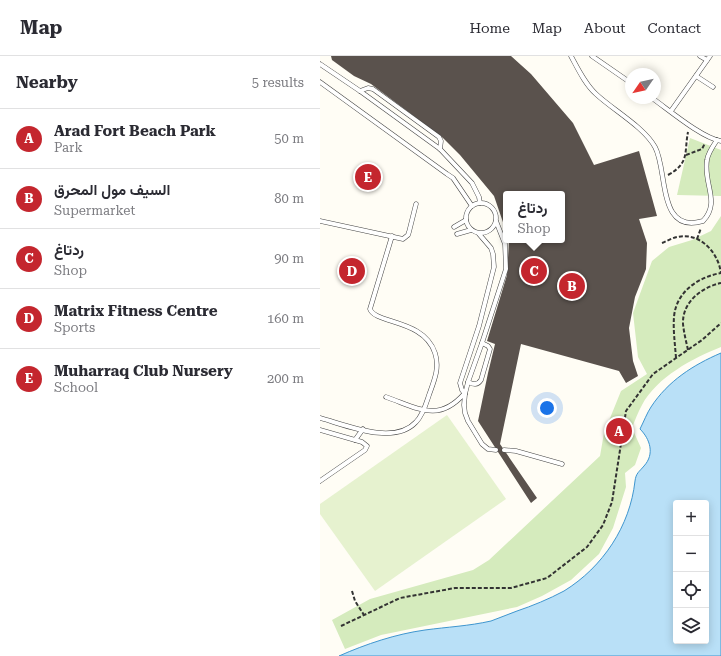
<!DOCTYPE html>
<meta charset="utf-8">
<style>
:root{--surface:#fff;--page:#f7f7f7;--text:#2b2b33;--muted:#7c7c81;--line:#e1e1e2;--accent:#c4262e}
body{margin:0;font-family:"Roboto Serif",Vazirmatn,serif;background:var(--page);color:var(--text)}
.controls{position:absolute;right:12px;bottom:12px;display:grid;overflow:hidden;border-radius:4px;box-shadow:0 2px 10px #0003}
.controls button{width:36px;height:36px;display:grid;place-items:center;padding:0;border:0;border-bottom:1px solid var(--line);background:var(--surface);color:var(--text);font:20px sans-serif}
.compass{position:absolute;left:305px;top:12px;width:36px;height:36px;border-radius:50%;background:var(--surface);box-shadow:0 2px 10px #0003;rotate:236deg}
.you{position:absolute;left:227px;top:352px;width:14px;height:14px;margin:-10px;border:3px solid #fff;border-radius:50%;background:#1a73e8;box-shadow:0 0 0 6px #1a73e833}
.badge{display:grid;place-items:center;width:26px;height:26px;border-radius:50%;background:var(--accent);color:#fff;font-size:13px;font-weight:700}
.pin{position:absolute;translate:-50% -50%;border:2px solid #fff;box-shadow:0 1px 4px #0006}
.popup{position:absolute;left:183px;top:135px;width:62px;height:52px;box-sizing:border-box;display:grid;place-content:center;border-radius:4px;background:var(--surface);filter:drop-shadow(0 1px 3px #0005);font-size:13px;white-space:nowrap;color:var(--muted)}
.popup b{font-size:15px;color:var(--text)}
.popup::after{content:'';position:absolute;left:50%;top:100%;margin-left:-8px;border:8px solid transparent;border-top-color:var(--surface)}
.list{margin:0;padding:0;list-style:none}
h2{display:flex;justify-content:space-between;align-items:center;height:52px;margin:0;padding:0 16px;font-size:17px}
h2 small{font-size:13px;font-weight:400;color:var(--muted)}
.list li{display:grid;grid-template-columns:26px 1fr auto;gap:12px;align-items:center;box-sizing:border-box;height:60px;padding:0 16px;border-top:1px solid var(--line)}
.list b{display:block;font-size:15px;white-space:nowrap}
.list p{margin:0;font-size:13px;white-space:nowrap;color:var(--muted)}
.list em{font-size:13px;font-style:normal;color:var(--muted)}
.icon{flex:none;width:22px;height:22px;fill:none;stroke:currentColor;stroke-width:2;stroke-linecap:round;stroke-linejoin:round}
.map{position:relative;flex:none;width:401px;height:600px;overflow:hidden}
header{display:flex;align-items:center;gap:24px;box-sizing:border-box;height:56px;padding:0 20px;background:var(--surface);border-bottom:1px solid var(--line)}
header strong{font-size:19px}
nav{display:flex;gap:22px;margin-inline-start:auto;font-size:14px}
main{display:flex}
aside{flex:1;background:var(--surface)}
.map>svg:first-child{display:block}
.green{fill:#d5ebbd}
.pitch{fill:#e6f2cf}
.water{fill:#b9e0f7;stroke:#3f96cf;fill-rule:evenodd}
.building{fill:#5a524d}
.lines{fill:none;stroke-linecap:round;stroke-linejoin:round}
.service-casing{stroke:#444;stroke-width:5}
.path{stroke:#333;stroke-width:2;stroke-dasharray:4 2;stroke-linecap:butt}
.service{stroke:#fff;stroke-width:4}
</style>
<header>
<strong>Map</strong>
<nav><a>Home</a><a>Map</a><a>About</a><a>Contact</a></nav>
</header>
<main>
<aside>
<h2>Nearby<small>5 results</small></h2>
<ul class="list">
<li><span class="badge">A</span><div><b>Arad Fort Beach Park</b><p>Park</p></div><em>50 m</em></li>
<li><span class="badge">B</span><div><b>السيف مول المحرق</b><p>Supermarket</p></div><em>80 m</em></li>
<li><span class="badge">C</span><div><b>ردتاغ</b><p>Shop</p></div><em>90 m</em></li>
<li><span class="badge">D</span><div><b>Matrix Fitness Centre</b><p>Sports</p></div><em>160 m</em></li>
<li><span class="badge">E</span><div><b>Muharraq Club Nursery</b><p>School</p></div><em>200 m</em></li>
</ul>
</aside>
<div class="map">
<svg width="401" height="600" viewBox="0 0 401 600">
<rect width="100%" height="100%" fill="#fffdf5"/>
<g class="green">
<path d="M 370,82 L 401,94 L 401,140 L 357,139 Z"/>
<path d="M 401,160 L 401,291 C 373,302 337,321 322,349 C 318,356 315,364 312,372 L 321,392 L 315,409 L 305,417 L 306,431 L 293,472 L 279,498 L 251,524 L 222,540 L 197,551 L 61,579 L 25,593 L 12,564 L 50,543 L 153,514 L 169,504 L 280,400 L 284,377 L 301,335 L 327,318 L 318,301 L 313,257 L 332,205 L 349,191 L 372,184 L 391,175 Z"/>
</g>
<path class="pitch" d="M 127,359 L 186,443 L 55,535 L 0,458 L 0,448 Z"/>
<path class="water" d="M 401,297 L 401,600 L 19,600 C 46,588 76,578 105,574 C 127,571 149,570 171,565 C 180,562 188,558 197,555 C 212,550 229,543 244,535 C 283,511 310,470 315,425 C 316,417 319,416 324,410 C 335,398 330,383 320,373 C 324,365 327,357 331,351 C 348,325 373,309 401,297 ZM 356,447 L 386,447 L 386,585 L 356,585 Z"/>
<path class="building" d="M 11,0 L 191,0 L 211,18 L 253,67 L 274,109 L 319,95 L 337,160 L 319,163 L 327,187 L 326,213 L 315,241 L 309,272 L 313,305 L 318,320 L 306,327 L 299,315 L 201,288 L 180,388 L 217,442 L 211,447 L 158,365 L 168,317 L 175,288 L 167,285 L 187,219 L 189,184 L 242,184 L 242,138 L 186,138 L 186,175 L 174,140 L 140,99 L 123,82 L 51,28 L 34,20 L 12,4 Z"/>
<g class="lines">
<defs>
<g id="service">
<path d="M 251,0 C 258,13 265,28 276,38 C 293,54 324,71 335,91 C 348,114 337,179 383,165 C 401,146 383,128 387,104 C 388,97 393,90 397,84"/>
<path d="M 272,0 L 311,27"/>
<path d="M 380,0 L 387,4"/>
<path d="M 0,8 L 40,35 L 120,93 L 152,127 L 159,141 L 160,147"/>
<path d="M 376,20 L 393,31"/>
<path d="M 0,26 L 127,118 L 133,122 L 152,150"/>
<path d="M 40,35 L 48,32 L 53,33 L 119,81 L 121,85 L 120,93"/>
<path d="M 332,42 C 349,54 382,82 401,85"/>
<path d="M 351,55 L 390,0"/>
<circle cx="161" cy="162" r="15"/>
<path d="M 0,165 L 83,183 L 88,179 L 89,176 L 96,148"/>
<path d="M 176,165 L 185,188 L 186,213 L 162,287 L 148,326 L 145,338 L 144,349 L 145,357 L 148,365 L 162,388 L 168,393 L 176,394"/>
<path d="M 134,171 L 146,164"/>
<path d="M 137,178 L 151,174"/>
<path d="M 148,326 C 153,328 157,330 161,324 L 170,293 L 168,290 L 162,287"/>
<path d="M 145,338 L 142,334 L 140,327 L 159,270 L 174,211 L 173,198 L 171,192 L 159,178"/>
<path d="M 66,341 C 98,352 118,367 144,338"/>
<path d="M 0,362 C 26,369 74,390 96,366 C 103,359 106,348 109,339 C 114,325 120,312 115,297 C 104,263 55,268 50,253 L 72,180"/>
<path d="M 0,374 L 42,386 L 47,390 L 45,394 L 0,425"/>
<path d="M 35,384 L 43,373"/>
<path d="M 184,394 L 196,395 L 242,408"/>
</g>
</defs>
<use href="#service" class="service-casing"/>
<g class="path">
<path d="M 366,99 L 382,93 L 385,87"/>
<path d="M 348,119 C 370,107 364,96 368,76"/>
<path d="M 377,183 L 381,172"/>
<path d="M 342,187 C 347,185 352,182 357,181 C 380,176 398,196 401,217"/>
<path d="M 368,294 C 366,285 364,277 363,268 C 362,246 382,231 401,227"/>
<path d="M 356,302 C 355,288 353,274 354,261 C 356,236 378,221 401,217"/>
<path d="M 32,535 L 35,545 L 44,559"/>
<path d="M 21,570 L 80,542 L 135,532 L 191,532 L 227,522 L 267,491 L 283,469 L 292,446 L 306,355 L 333,318 L 382,284 L 401,267"/>
</g>
<use href="#service" class="service"/>
</g>
</svg>
<div class="controls">
<button>+</button>
<button>−</button>
<button><svg class="icon" aria-label="locate" viewBox="0 0 24 24"><circle cx="12" cy="12" r="6"/><path d="M12 2v4M12 18v4M2 12h4M18 12h4"/></svg></button>
<button><svg class="icon" aria-label="layers" viewBox="0 0 24 24"><path d="M12 4l9 5-9 5-9-5zM3 14l9 5 9-5"/></svg></button>
</div>
<svg class="compass" viewBox="-18 -18 36 36"><path d="M0-13l5 13h-10z" fill="#e53935"/><path d="M0 13l5-13h-10z" fill="#7c7c81"/></svg>
<div class="you"></div>
<div class="pin badge" style="left:299px;top:375px">A</div>
<div class="pin badge" style="left:252px;top:230px">B</div>
<div class="pin badge" style="left:214px;top:215px">C</div>
<div class="popup"><b>ردتاغ</b>Shop</div>
<div class="pin badge" style="left:32px;top:215px">D</div>
<div class="pin badge" style="left:48px;top:121px">E</div>
</div>
</main>
